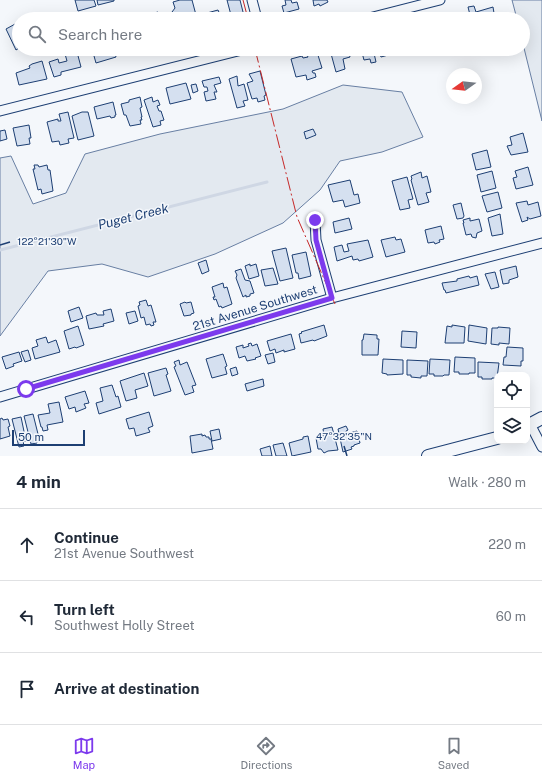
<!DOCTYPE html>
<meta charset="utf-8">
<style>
:root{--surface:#fff;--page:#f6f6f7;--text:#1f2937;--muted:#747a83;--line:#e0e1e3;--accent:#7c3aed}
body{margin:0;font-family:"Public Sans",sans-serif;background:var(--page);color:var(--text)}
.controls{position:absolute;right:12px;bottom:12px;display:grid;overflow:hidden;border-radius:8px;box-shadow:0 4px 16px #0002}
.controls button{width:36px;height:36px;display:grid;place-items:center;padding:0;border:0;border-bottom:1px solid var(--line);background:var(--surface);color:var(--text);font:20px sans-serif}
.compass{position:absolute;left:446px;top:68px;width:36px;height:36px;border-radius:50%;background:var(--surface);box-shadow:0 4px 16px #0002;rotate:255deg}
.scale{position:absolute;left:12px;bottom:10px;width:73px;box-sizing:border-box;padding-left:4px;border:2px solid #1d3f73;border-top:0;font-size:11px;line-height:14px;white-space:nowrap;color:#1d3f73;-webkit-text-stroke:3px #f4f7fb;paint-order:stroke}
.stop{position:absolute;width:12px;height:12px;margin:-9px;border:3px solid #7c3aed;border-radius:50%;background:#fff}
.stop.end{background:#7c3aed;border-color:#fff;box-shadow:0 1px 4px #0008}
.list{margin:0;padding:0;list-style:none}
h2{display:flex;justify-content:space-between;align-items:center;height:52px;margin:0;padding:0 16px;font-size:17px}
h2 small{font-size:13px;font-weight:400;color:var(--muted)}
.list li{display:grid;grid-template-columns:26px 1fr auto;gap:12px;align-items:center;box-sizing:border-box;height:72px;padding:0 16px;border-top:1px solid var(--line)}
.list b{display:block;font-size:15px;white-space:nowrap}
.list p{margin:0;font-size:13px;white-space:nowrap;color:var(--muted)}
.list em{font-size:13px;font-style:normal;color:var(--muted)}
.icon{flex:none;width:22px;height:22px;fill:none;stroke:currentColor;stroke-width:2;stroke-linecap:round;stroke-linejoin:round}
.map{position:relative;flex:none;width:542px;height:456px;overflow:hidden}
.search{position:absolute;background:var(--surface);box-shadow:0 4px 16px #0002;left:12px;right:12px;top:12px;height:44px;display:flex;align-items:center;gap:10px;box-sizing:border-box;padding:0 14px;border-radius:22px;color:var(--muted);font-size:15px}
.sheet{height:268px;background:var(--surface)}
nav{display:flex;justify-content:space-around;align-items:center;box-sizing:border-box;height:56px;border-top:1px solid var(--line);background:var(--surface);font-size:11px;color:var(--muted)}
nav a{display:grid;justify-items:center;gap:2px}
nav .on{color:var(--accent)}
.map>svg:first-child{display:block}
.green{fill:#e3e9f0;stroke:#687fa3}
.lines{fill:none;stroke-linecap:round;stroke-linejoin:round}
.stream{stroke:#cfd7e4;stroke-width:3}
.building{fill:#d5e0f0;stroke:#1d3f73}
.minor-casing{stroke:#1d3f73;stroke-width:11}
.secondary-casing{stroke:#1d3f73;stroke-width:14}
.minor{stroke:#f4f7fb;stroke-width:9}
.secondary{stroke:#f4f7fb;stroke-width:12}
.power{stroke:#c62828;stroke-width:1;stroke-dasharray:14 3 2 3;stroke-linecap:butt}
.route{stroke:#7c3aed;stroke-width:5}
.ticks{fill:none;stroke:#1d3f73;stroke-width:1.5}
.labels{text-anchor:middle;stroke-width:3;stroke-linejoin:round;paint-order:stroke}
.street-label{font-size:12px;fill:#1d3f73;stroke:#f4f7fb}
.water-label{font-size:13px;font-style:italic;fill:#1d3f73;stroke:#f4f7fb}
.ticks-label{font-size:10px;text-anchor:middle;fill:#1d3f73;stroke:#f4f7fb;stroke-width:3;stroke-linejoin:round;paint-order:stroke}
</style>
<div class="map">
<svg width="542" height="456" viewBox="0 0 542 456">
<rect width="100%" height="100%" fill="#f4f7fb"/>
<g class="green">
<path d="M 512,0 L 542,0 L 542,121 L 523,44 L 523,19 L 517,19 Z"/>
<path d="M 343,85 L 402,92 L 423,137 L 382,152 L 340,161 L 320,190 L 283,223 L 215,254 L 148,277 L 102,264 L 48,271 L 0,336 L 0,158 L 11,156 L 33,204 L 66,193 L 85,154 L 160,134 L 283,109 Z"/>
</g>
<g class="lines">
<path class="stream" d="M 0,250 L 267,182"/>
</g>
<g class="building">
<path d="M 75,0 L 94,0 L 96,6 L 78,11 Z"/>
<path d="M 97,0 L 114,0 L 114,1 L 98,5 Z"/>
<path d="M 180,0 L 192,0 L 196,15 L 177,19 L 176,14 L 172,12 L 175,8 L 173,2 Z"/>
<path d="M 227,0 L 240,0 L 244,16 L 247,16 L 247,19 L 232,19 Z"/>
<path d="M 285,0 L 291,0 L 292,3 L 297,2 L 299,9 L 284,13 L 282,6 L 286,5 Z"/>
<path d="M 313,0 L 327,0 L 328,2 L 320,6 L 319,4 L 314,6 Z"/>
<path d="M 474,6 L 476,12 L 493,7 L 495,19 L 485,19 L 485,17 L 471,19 L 468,7 Z"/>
<path d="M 218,10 L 222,19 L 208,19 L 207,13 Z"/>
<path d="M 158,12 L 158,15 L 161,14 L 162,19 L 154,19 L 154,13 Z"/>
<path d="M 466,13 L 467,19 L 456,19 L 455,16 Z"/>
<path d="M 17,23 L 19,27 L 19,48 L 16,50 L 6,29 Z"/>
<path d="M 92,49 L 114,49 L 116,57 L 96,63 Z"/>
<path d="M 333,49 L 356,49 L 357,50 L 349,53 L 350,57 L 343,59 L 345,69 L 336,72 L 330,50 Z"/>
<path d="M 361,49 L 373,49 L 376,62 L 371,63 L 370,59 L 364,60 Z"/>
<path d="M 378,49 L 393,49 L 393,50 L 391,51 L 392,54 L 381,57 Z"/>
<path d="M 70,52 L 71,53 L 77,52 L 81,67 L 61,72 L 61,75 L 54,77 L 49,62 L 58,59 L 59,63 L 67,61 L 65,54 Z"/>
<path d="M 317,52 L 322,68 L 312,71 L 313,73 L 315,73 L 316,77 L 307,80 L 306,75 L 296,77 L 291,59 L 302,56 L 303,58 L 308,57 L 307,55 Z"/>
<path d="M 42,61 L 47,79 L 19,85 L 16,73 L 30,68 L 29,66 L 32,64 Z"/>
<path d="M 260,71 L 266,95 L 264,96 L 265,100 L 258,102 L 257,98 L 252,99 L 247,83 L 253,81 L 249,74 Z"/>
<path d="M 237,76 L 238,86 L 244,84 L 248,100 L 243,101 L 245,106 L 237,108 L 229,79 Z"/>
<path d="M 219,77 L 221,83 L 214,85 L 217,92 L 214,92 L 216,99 L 206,101 L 204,92 L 208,91 L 207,87 L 204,87 L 202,81 Z"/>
<path d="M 186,83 L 191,99 L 170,104 L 166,88 Z"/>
<path d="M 196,84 L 198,91 L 193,93 L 191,85 Z"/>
<path d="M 140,97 L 142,107 L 140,108 L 142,117 L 141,117 L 142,120 L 140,120 L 141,124 L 130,126 L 126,115 L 124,115 L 121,104 L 129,102 L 129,100 Z"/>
<path d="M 152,97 L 153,102 L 158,100 L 160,105 L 157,106 L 159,111 L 161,111 L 164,120 L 160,121 L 161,125 L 153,127 L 144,100 Z"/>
<path d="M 113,102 L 116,115 L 115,115 L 115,117 L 111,118 L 110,116 L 97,119 L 94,107 Z"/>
<path d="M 68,112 L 74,138 L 68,139 L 69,143 L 60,145 L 59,141 L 52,142 L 47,122 L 58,119 L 58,121 L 61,121 L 59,114 Z"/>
<path d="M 82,112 L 88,112 L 94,136 L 78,140 L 72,116 Z"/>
<path d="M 29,125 L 31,138 L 29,138 L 30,144 L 17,146 L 13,128 Z"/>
<path d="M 313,129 L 316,135 L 306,139 L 304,132 Z"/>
<path d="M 5,130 L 7,139 L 0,141 L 0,131 Z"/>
<path d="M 523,133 L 528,152 L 511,155 L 507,146 L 512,145 L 510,137 Z"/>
<path d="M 487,150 L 491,167 L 476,170 L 472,154 Z"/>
<path d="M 34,165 L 38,165 L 39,167 L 47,165 L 48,170 L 50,170 L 53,191 L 42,194 L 41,189 L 38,190 L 33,169 L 35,169 Z"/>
<path d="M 528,167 L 533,185 L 516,189 L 513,178 L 517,177 L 515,171 Z"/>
<path d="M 492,171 L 496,188 L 481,192 L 477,175 Z"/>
<path d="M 421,172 L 422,178 L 427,176 L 431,192 L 426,193 L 429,202 L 418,205 L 411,180 L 412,179 L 411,176 Z"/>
<path d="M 407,177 L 413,199 L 408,200 L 410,208 L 400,210 L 392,181 Z"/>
<path d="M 350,180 L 354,195 L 358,194 L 360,203 L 345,207 L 343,200 L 333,202 L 328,185 Z"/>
<path d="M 498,192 L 502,208 L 487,212 L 482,196 Z"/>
<path d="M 527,201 L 528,205 L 538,202 L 541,216 L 530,219 L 527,217 L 528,220 L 522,222 L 516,203 Z"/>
<path d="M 461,203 L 464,216 L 463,218 L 457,219 L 453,205 Z"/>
<path d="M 500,214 L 503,234 L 492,236 L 488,218 Z"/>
<path d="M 349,218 L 352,229 L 335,233 L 333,222 Z"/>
<path d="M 470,218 L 470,221 L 479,219 L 482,231 L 477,233 L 476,238 L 472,237 L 471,234 L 466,235 L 463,223 L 464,223 L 463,220 Z"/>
<path d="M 441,226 L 444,239 L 439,240 L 440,242 L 435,244 L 434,242 L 428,243 L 425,230 Z"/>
<path d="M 395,237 L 396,240 L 401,239 L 405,252 L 386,257 L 381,240 Z"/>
<path d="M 368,240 L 373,257 L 359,261 L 358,259 L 353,260 L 352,256 L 337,261 L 334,247 L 342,245 L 344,252 L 349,251 L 347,244 Z"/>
<path d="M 286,248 L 293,278 L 280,281 L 272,251 Z"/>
<path d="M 306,252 L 311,276 L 299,279 L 298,273 L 296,273 L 292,255 Z"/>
<path d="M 206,260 L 209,271 L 202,274 L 198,263 Z"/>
<path d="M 250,264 L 250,266 L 256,264 L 259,276 L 249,279 L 245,266 Z"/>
<path d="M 516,266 L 518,277 L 509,280 L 509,283 L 503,284 L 500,270 Z"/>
<path d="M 273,268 L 278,284 L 265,286 L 261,270 Z"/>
<path d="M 241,269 L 245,280 L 250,281 L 254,293 L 250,294 L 250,296 L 246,297 L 246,295 L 243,297 L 236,278 L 237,275 L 235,271 Z"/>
<path d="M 495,272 L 499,287 L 491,289 L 485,274 Z"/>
<path d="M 469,276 L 470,278 L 477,276 L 479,285 L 446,293 L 445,290 L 444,290 L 442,283 L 457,281 L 457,279 Z"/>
<path d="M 223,283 L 224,288 L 227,287 L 232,304 L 222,308 L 221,306 L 219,307 L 216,299 L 214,300 L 213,297 L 215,297 L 212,287 Z"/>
<path d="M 146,300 L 148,306 L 151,305 L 156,322 L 153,322 L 154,325 L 151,326 L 150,324 L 146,325 L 144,317 L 141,318 L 138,306 L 140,305 L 139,302 Z"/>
<path d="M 185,302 L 186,303 L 191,302 L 194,313 L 191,314 L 191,315 L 184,316 L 180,304 Z"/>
<path d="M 79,307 L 83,318 L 71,322 L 68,311 Z"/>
<path d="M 111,309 L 114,321 L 103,324 L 104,326 L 89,329 L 86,316 L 96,313 L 97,315 L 104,315 L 103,311 Z"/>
<path d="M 135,311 L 138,321 L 129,324 L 126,313 Z"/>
<path d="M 324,325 L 327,336 L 314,341 L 313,340 L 301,343 L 299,334 L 302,333 L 301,332 Z"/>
<path d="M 452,325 L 465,327 L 464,343 L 445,343 L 447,326 L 452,327 Z"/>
<path d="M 469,325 L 487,328 L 486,344 L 468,341 Z"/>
<path d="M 78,326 L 84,345 L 76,348 L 75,347 L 69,349 L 64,331 Z"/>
<path d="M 498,327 L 510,328 L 509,344 L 499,343 L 499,345 L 491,344 L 492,328 L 498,328 Z"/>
<path d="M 402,331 L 417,332 L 416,348 L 401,347 Z"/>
<path d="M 291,334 L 295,349 L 284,352 L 284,350 L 276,353 L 275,349 L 270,351 L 267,341 Z"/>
<path d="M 364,334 L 377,335 L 377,339 L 379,339 L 378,355 L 362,355 L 362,340 L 363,340 Z"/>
<path d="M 46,337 L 48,343 L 56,340 L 60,352 L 35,359 L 32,348 L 38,346 L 36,340 Z"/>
<path d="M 251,343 L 252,346 L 257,344 L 261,356 L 255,358 L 256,359 L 247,361 L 245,356 L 239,358 L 236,347 L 243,345 L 243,348 L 249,346 L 248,344 Z"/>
<path d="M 507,347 L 523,348 L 523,361 L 521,361 L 521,366 L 503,365 L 504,357 L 506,357 Z"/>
<path d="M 28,350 L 31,360 L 25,362 L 21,352 Z"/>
<path d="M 19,352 L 22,361 L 13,364 L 14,366 L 6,369 L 2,357 Z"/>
<path d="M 273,353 L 275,362 L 268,364 L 265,355 Z"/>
<path d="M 223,354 L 227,366 L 225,367 L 227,374 L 212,378 L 206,359 Z"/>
<path d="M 455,357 L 475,358 L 475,373 L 469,373 L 469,374 L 459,374 L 459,372 L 454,372 Z"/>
<path d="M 383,359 L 403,360 L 403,374 L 387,375 L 387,374 L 382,373 Z"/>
<path d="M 430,359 L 450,360 L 449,375 L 444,375 L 443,376 L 434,376 L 434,374 L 429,374 Z"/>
<path d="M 179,360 L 180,365 L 187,362 L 196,385 L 192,386 L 194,392 L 185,395 L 174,367 L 176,366 L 174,362 Z"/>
<path d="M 407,360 L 428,361 L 427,376 L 421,376 L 421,378 L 411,377 L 411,375 L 407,375 Z"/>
<path d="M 478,362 L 499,363 L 497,378 L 492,378 L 492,379 L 482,379 L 482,377 L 478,377 Z"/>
<path d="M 236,367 L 238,374 L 232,376 L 230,369 Z"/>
<path d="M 166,368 L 168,374 L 166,375 L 171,391 L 154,396 L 148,373 Z"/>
<path d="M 144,373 L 148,386 L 135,390 L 137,398 L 126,401 L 120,381 Z"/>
<path d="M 263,379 L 264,386 L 247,391 L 245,384 Z"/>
<path d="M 112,385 L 116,397 L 118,396 L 121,407 L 99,414 L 96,403 L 103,401 L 100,388 Z"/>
<path d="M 85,391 L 89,403 L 84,404 L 86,408 L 76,412 L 75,407 L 69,409 L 65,397 Z"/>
<path d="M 59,402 L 63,422 L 47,425 L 48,430 L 43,431 L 42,427 L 41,427 L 38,415 L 50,413 L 48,404 Z"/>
<path d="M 149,412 L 153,426 L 148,428 L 150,432 L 136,436 L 134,428 L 129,429 L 126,419 Z"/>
<path d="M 33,414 L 39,438 L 36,438 L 37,443 L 31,444 L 24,416 Z"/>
<path d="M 21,417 L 26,441 L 23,441 L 24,446 L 19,447 L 12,419 Z"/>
<path d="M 2,418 L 3,420 L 8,419 L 10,426 L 8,427 L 10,436 L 0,439 L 0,419 Z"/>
<path d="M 346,426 L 348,430 L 346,431 L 346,434 L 357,431 L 360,443 L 354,445 L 354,446 L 351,447 L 352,449 L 343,452 L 338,429 Z"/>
<path d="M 332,427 L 338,450 L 328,451 L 324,453 L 321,449 L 318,449 L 316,438 L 326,435 L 324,435 L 323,429 Z"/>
<path d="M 219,429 L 221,439 L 212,441 L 210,431 Z"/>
<path d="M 202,434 L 202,436 L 205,435 L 206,437 L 209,437 L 209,439 L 211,439 L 213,449 L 192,453 L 190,436 Z"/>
<path d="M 308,436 L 311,452 L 292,456 L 289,443 L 303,439 L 303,437 Z"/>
<path d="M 283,443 L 287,456 L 276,456 L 273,445 Z"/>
<path d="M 270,446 L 272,456 L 262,456 L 260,449 Z"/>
</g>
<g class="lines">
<defs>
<g id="minor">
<path d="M 252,0 L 257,19"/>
<path d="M 365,19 L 440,0"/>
<path d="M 0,111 L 246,49"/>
<path d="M 315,220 L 316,240 L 332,298"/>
<path d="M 0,397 L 332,298 L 542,243"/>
<path d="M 530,424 L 542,447"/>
</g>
<g id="secondary">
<path d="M 527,426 L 542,418"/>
<path d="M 428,456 L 497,438"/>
</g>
</defs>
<use href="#minor" class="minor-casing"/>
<use href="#secondary" class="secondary-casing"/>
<use href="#minor" class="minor"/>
<use href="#secondary" class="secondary"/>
<g class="power">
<path d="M 243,0 L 248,19"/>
<path d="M 255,49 L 297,217 L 335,304"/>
</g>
</g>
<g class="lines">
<path class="route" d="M 26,389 L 332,298 L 316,240 L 315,220"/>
</g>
<path class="ticks" d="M 0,245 L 10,242M 344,446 L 347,456"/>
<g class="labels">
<g class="street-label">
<text transform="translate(255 308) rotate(-17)" y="4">21st Avenue Southwest</text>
</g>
<g class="water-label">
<text transform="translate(133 216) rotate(-14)" y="5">Puget Creek</text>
</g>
</g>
<g class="ticks-label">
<text x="47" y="245">122°21'30"W</text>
<text x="344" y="440">47°32'35"N</text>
</g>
</svg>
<div class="controls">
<button><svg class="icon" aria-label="locate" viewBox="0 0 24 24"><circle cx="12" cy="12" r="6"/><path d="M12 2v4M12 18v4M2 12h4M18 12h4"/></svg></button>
<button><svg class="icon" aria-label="layers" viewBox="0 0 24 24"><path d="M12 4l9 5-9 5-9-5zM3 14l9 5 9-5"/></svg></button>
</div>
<svg class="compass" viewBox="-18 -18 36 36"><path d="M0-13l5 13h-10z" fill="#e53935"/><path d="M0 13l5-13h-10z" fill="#747a83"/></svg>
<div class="scale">50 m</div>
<div class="stop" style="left:26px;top:389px"></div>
<div class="stop end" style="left:315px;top:220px"></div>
<div class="search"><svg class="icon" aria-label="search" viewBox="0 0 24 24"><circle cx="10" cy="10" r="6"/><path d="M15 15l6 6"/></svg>Search here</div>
</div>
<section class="sheet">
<h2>4 min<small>Walk · 280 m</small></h2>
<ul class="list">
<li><svg class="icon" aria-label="ahead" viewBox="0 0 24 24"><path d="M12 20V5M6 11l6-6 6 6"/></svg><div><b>Continue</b><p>21st Avenue Southwest</p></div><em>220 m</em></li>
<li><svg class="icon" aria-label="left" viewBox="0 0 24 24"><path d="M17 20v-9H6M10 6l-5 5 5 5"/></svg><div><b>Turn left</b><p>Southwest Holly Street</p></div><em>60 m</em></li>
<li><svg class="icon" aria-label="arrive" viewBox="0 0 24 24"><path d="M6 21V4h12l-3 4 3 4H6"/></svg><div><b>Arrive at destination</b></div></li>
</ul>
</section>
<nav>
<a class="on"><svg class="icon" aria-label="map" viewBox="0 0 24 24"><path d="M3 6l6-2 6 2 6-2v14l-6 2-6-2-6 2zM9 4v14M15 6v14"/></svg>Map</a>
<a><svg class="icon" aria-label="directions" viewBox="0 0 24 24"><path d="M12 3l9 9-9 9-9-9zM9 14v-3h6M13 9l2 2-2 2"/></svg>Directions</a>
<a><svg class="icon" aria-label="saved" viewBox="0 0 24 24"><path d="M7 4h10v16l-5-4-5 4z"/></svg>Saved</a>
</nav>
